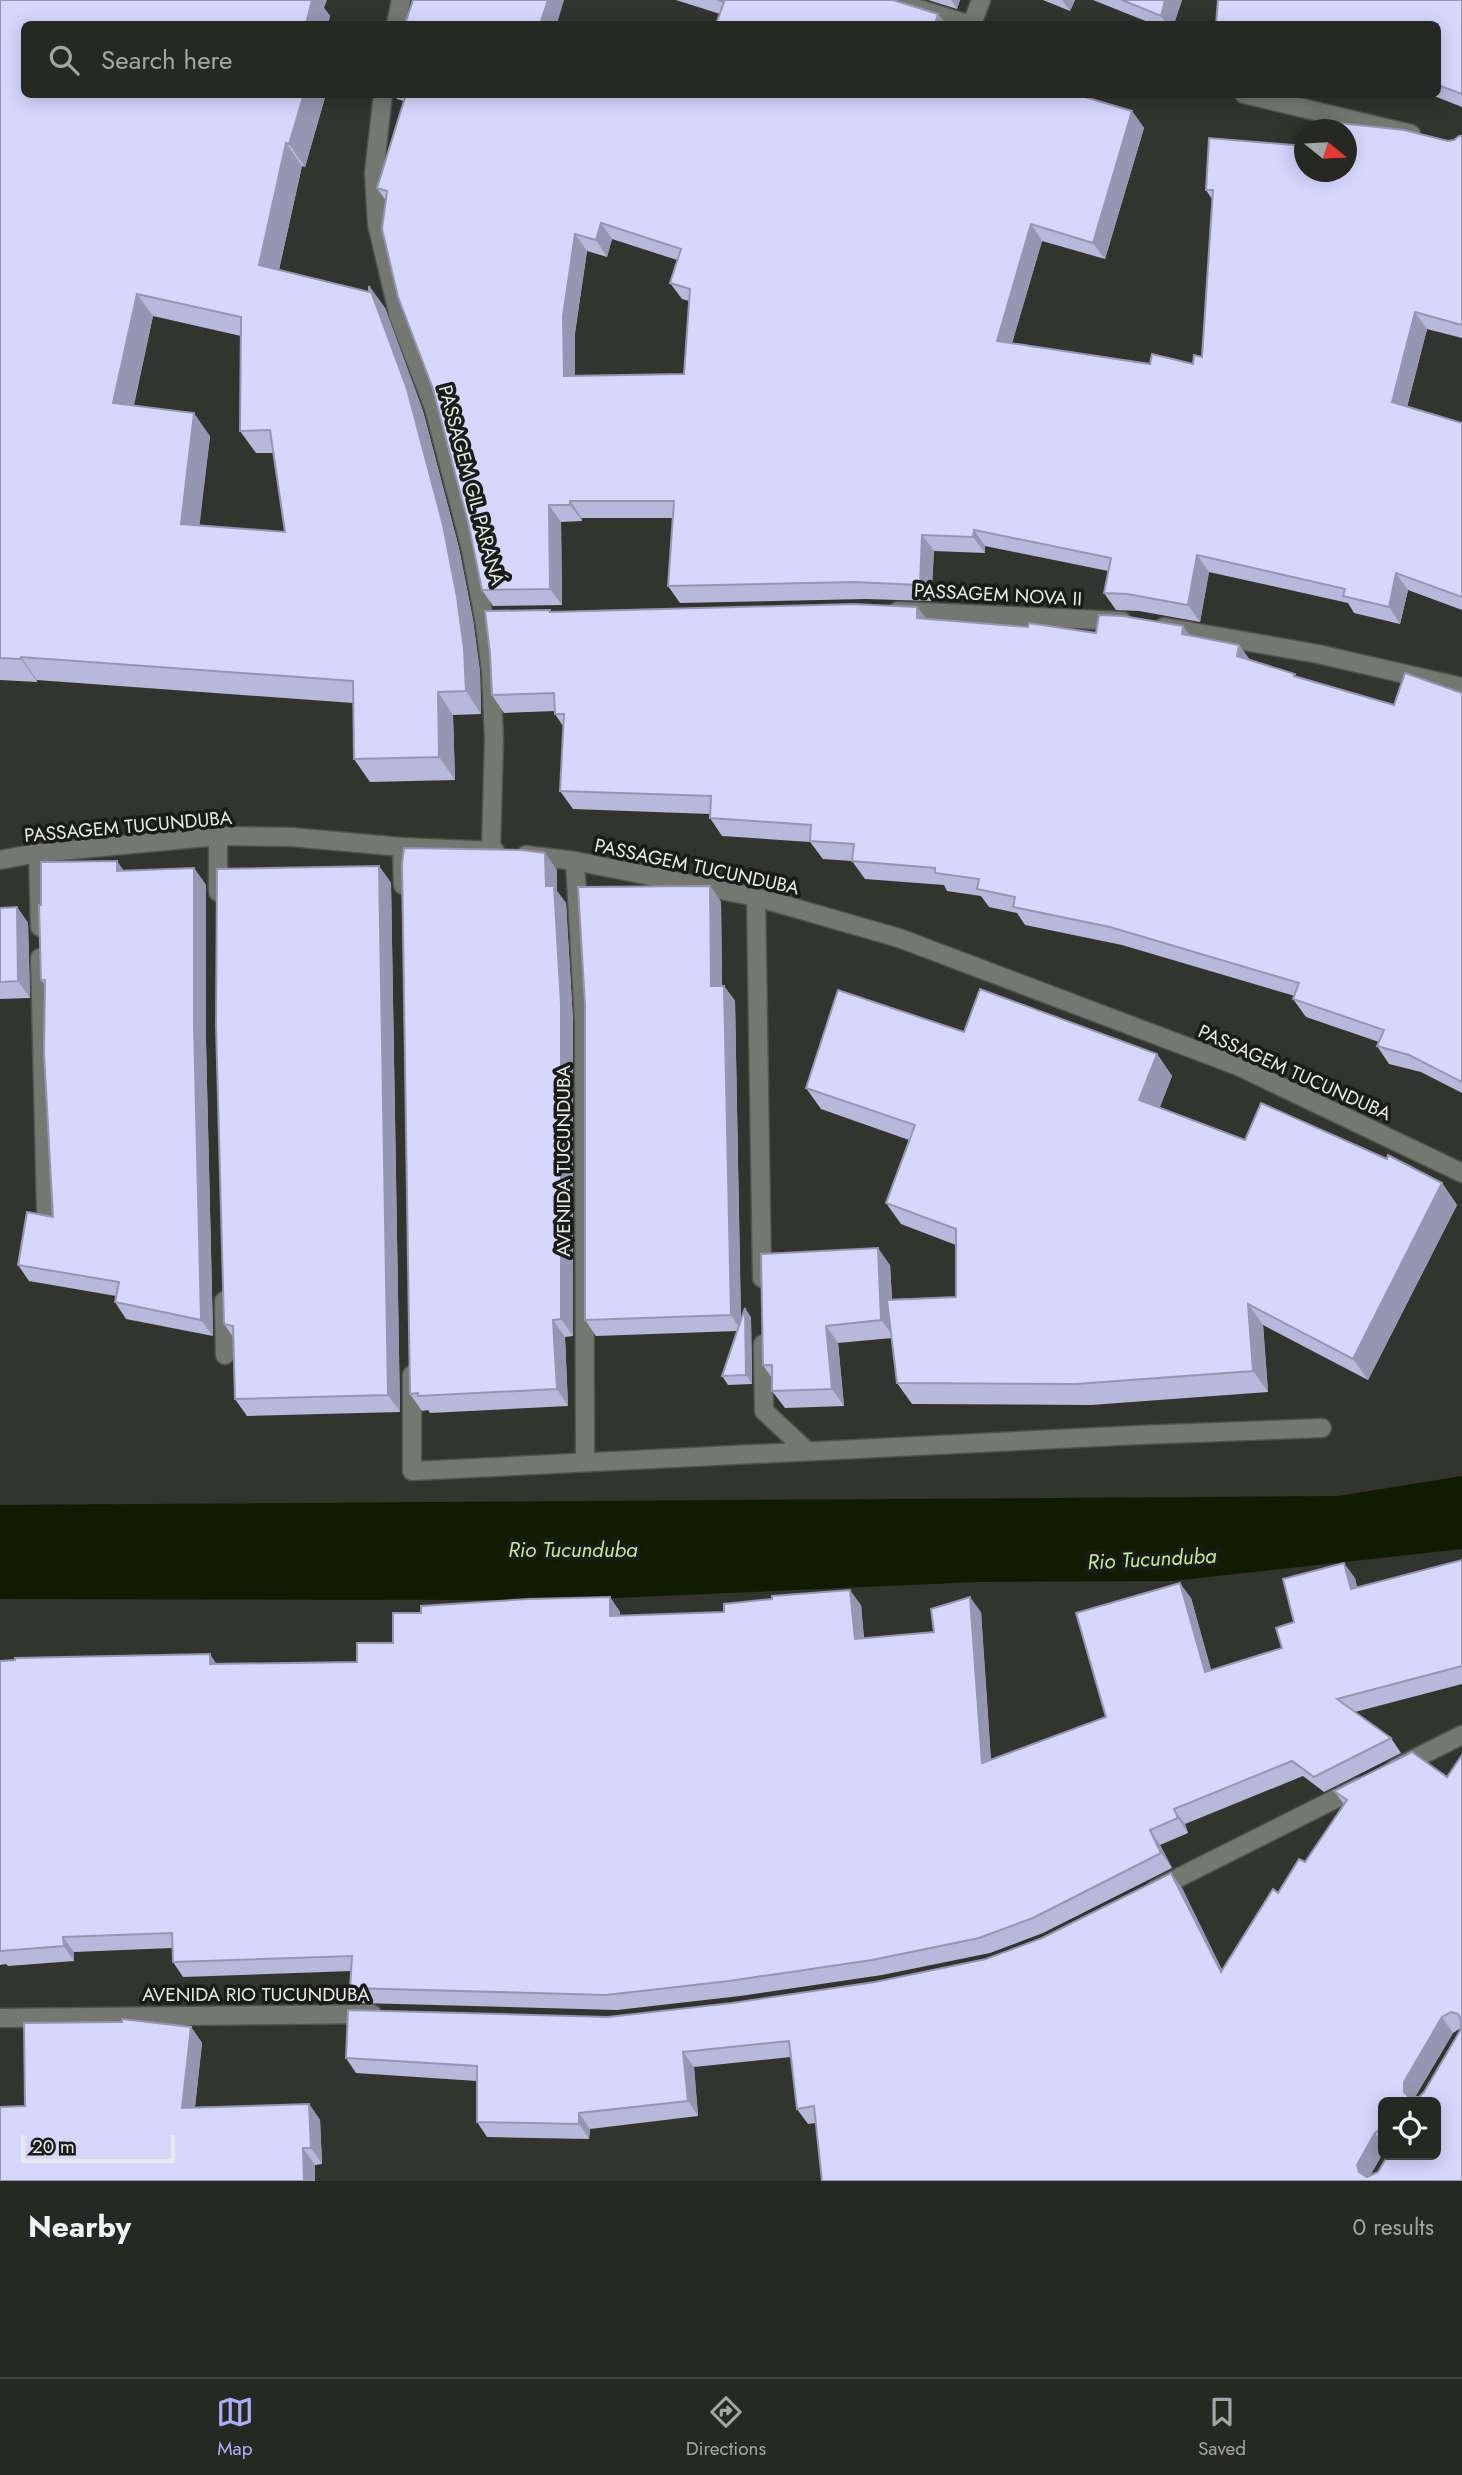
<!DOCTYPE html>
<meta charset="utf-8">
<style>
:root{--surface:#262822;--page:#2e302a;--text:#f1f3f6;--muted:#a4a6a5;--line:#424440;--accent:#adaffb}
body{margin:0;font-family:Jost,sans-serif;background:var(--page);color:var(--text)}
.controls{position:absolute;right:21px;bottom:21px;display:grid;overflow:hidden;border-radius:10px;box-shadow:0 4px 18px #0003}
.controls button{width:63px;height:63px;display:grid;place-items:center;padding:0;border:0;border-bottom:2px solid var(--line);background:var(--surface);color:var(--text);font:35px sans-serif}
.compass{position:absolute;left:1294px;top:119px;width:63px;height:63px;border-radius:50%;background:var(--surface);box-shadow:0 4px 18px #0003;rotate:108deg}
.scale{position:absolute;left:21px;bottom:18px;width:154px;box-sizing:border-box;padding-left:7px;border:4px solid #e8eae6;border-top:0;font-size:19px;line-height:24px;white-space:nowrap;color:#e8eae6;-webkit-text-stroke:5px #1a1c19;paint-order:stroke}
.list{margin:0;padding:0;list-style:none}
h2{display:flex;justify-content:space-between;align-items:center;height:91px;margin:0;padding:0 28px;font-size:30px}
h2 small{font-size:23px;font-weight:400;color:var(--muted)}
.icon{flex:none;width:38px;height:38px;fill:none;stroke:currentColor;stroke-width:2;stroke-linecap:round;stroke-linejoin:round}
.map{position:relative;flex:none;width:1462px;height:2181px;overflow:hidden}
.search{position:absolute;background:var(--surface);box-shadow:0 4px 18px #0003;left:21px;right:21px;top:21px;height:77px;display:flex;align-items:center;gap:18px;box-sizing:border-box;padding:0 24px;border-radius:10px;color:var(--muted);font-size:26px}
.sheet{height:196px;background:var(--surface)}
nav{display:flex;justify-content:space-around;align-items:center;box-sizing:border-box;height:98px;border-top:2px solid var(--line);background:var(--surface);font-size:19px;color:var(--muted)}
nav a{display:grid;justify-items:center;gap:4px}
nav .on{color:var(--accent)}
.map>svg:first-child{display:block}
.water{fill:#101c00}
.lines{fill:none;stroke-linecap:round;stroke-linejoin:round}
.minor-casing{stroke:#4f524d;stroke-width:21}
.minor{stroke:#757871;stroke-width:18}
.wall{fill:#b7b9db;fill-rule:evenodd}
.shaded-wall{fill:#9596b2}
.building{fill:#d5d7ff;stroke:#9596b2;stroke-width:2;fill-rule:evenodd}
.labels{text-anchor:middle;stroke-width:7;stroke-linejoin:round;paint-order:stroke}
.street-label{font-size:19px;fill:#e8eae6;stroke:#1a1c19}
.water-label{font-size:21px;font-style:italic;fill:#c3ec93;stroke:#1a1c19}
</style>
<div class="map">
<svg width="1462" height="2181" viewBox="0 0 1462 2181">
<rect width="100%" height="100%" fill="#32352e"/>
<path class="water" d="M 1462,1476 L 1462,1549 L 1173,1581 L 977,1582 L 569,1600 L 0,1599 L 0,1505 L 1338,1496 Z"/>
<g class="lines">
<defs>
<g id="minor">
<path d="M 889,0 L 968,24"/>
<path d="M 396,24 L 401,0"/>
<path d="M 972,24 L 981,0"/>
<path d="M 383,94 L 374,173 L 377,224 L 399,317 L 434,408 L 470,545 L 484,618 L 491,671 L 494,739 L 491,850"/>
<path d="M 1244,94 L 1411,134"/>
<path d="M 898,611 L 1122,621"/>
<path d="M 1164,627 L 1318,654 L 1462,687"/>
<path d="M 402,847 L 403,885"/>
<path d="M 38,853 L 40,927"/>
<path d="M 526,855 L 575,861 L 756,897 L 899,938 L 1238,1066 L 1462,1173"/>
<path d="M 0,860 L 38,853 L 218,836 L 291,837 L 402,847 L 495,851"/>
<path d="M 575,861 L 584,1021 L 585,1461"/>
<path d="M 218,892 L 218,836"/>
<path d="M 756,897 L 762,1278"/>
<path d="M 40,958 L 46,1209"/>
<path d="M 224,1301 L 225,1355"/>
<path d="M 763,1344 L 764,1411 L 806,1450"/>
<path d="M 412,1375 L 412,1471 L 1139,1435 L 1322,1428"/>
<path d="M 1396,1768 L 1462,1735"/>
<path d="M 1156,1889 L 1359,1787"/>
<path d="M 0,2018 L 372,2014"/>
</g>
</defs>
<use href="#minor" class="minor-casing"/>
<use href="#minor" class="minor"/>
</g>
<g class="wall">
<path d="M 0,0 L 324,8 L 330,16 L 328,24 L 24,24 L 24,94 L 326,94 L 305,167 L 302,166 L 279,270 L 369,292 L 369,286 L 385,308 L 423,411 L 459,548 L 473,620 L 480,672 L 481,714 L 453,715 L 455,780 L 370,782 L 354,759 L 353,703 L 37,680 L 37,682 L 0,680 ZM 153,316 L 241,336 L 240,431 L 256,453 L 274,453 L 285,532 L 199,526 L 210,436 L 134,405 Z"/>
<path d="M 676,0 L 893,0 L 720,14 Z"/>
<path d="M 928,0 L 960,0 L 957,9 Z"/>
<path d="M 1043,0 L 1075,0 L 1070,11 Z"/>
<path d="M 1093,0 L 1182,0 L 1174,24 L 1153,24 Z"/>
<path d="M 1462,0 L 1462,107 L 1429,94 L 1438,94 L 1438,24 Z"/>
<path d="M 394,94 L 1083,94 L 1082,97 L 1132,111 L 1144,128 L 1105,259 L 1042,241 L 1012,343 L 1150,364 L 1193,364 L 1202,357 L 1212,199 L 1206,190 L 1305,172 L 1448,141 L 1454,140 L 1462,136 L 1462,338 L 1427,329 L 1407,407 L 1462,423 L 1462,610 L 1408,590 L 1400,624 L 1354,613 L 1348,603 L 1209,572 L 1200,622 L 1139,611 L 1116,610 L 1104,593 L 1108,571 L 985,546 L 985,553 L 934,551 L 931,601 L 866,599 L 680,603 L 668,586 L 673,518 L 582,518 L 582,521 L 561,522 L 562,605 L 493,606 L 482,590 L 469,526 L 386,201 L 377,188 L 404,101 L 397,99 ZM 612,239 L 677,260 L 670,283 L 682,299 L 689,301 L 684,374 L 575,376 L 575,333 L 587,251 L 607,257 Z"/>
<path d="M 917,607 L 926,619 L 1096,633 L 1189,635 L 1239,645 L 1250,660 L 1297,677 L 1394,705 L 1462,693 L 1462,1093 L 1421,1072 L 1389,1064 L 1377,1046 L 1379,1042 L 1306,1017 L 1293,999 L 1295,996 L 1122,945 L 1025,925 L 1017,913 L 989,907 L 981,896 L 947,891 L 944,885 L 865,879 L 852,861 L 823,859 L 810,842 L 722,836 L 710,818 L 710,814 L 573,809 L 560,791 L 563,726 L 555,714 L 555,711 L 504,713 L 492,695 L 551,612 Z"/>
<path d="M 379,866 L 391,883 L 400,1412 L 247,1416 L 235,1399 L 233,1337 L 224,1324 Z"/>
<path d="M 194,868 L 206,885 L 206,1042 L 213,1336 L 126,1319 L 115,1302 L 116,1296 L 29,1281 L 18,1265 L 53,1217 L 45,985 L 41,980 L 41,905 L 124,871 Z"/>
<path d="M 557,870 L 557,891 L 566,903 L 573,1021 L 573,1336 L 565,1337 L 568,1406 L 430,1413 L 428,1410 L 422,1411 L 410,1394 Z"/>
<path d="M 710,886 L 721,902 L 722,986 L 724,986 L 735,1001 L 741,1319 L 751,1317 L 752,1384 L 728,1385 L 722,1376 L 737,1331 L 596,1336 L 585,1320 Z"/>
<path d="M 17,907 L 28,923 L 30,998 L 0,999 L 0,908 Z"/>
<path d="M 964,1032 L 1157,1054 L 1172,1076 L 1160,1107 L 1245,1140 L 1442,1183 L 1457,1205 L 1368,1380 L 1263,1325 L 1268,1392 L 1091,1405 L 912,1404 L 897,1383 L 892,1338 L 838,1343 L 844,1406 L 785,1408 L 772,1391 L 772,1378 L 763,1365 L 890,1265 L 892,1299 L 956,1297 L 956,1245 L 901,1224 L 886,1203 L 909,1140 L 821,1109 L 806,1088 Z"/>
<path d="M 1462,1560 L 1462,1684 L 1355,1712 L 1391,1738 L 1401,1753 L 1324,1792 L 1303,1776 L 1185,1824 L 1188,1833 L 1160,1845 L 1172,1868 L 1043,1933 L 990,1953 L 882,1975 L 740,1996 L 617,2010 L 360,2003 L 350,1988 L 351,1971 L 183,1977 L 173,1962 L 172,1948 L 74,1952 L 74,1961 L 8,1966 L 6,1964 L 0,1965 L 0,1661 L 216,1664 L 357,1662 L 393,1643 L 421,1613 L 610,1597 L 620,1612 L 620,1616 L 724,1612 L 861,1605 L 864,1638 L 934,1632 L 981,1612 L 991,1760 L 1106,1717 L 1191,1598 L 1211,1670 L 1282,1648 L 1294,1622 L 1355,1578 L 1357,1587 Z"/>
<path d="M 1462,1755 L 1462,2181 L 822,2181 L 816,2123 L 808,2124 L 797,2109 L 791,2057 L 694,2067 L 698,2116 L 590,2129 L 589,2139 L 487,2137 L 477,2122 L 477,2081 L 356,2073 L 346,2058 L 608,2017 L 732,2003 L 875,1982 L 986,1959 L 1182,1888 L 1222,1970 L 1278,1893 L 1305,1862 L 1344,1804 L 1334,1791 L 1447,1777 ZM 1461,2028 L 1424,2092 L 1419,2097 L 1415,2097 L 1453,2033 ZM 1383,2102 L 1436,2155 L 1378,2172 L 1370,2175 L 1383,2153 Z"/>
<path d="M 191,2027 L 202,2043 L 195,2107 L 309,2104 L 320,2120 L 322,2164 L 315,2165 L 25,2106 Z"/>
</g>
<g class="shaded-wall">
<path d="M 312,0 L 327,0 L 324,8 L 330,16 L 328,24 L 306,24 Z"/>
<path d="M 548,0 L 564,0 L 557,24 L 540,24 Z"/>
<path d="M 951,0 L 960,0 L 957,9 Z"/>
<path d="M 1062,0 L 1075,0 L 1070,11 Z"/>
<path d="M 1165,0 L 1182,0 L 1174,24 L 1167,24 L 1161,16 Z"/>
<path d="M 938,14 L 946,24 L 935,24 Z"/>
<path d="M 304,94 L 326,94 L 305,167 L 289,144 Z"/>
<path d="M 1132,111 L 1144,128 L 1105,259 L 1093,243 Z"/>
<path d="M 286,143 L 302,166 L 275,287 L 259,265 Z"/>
<path d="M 601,223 L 612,239 L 607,257 L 596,240 Z"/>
<path d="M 1031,224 L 1042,241 L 1008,357 L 997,341 Z"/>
<path d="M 575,234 L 587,251 L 575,333 L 575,393 L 564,376 L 563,316 Z"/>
<path d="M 369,286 L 385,308 L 423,411 L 459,548 L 473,620 L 480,672 L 481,714 L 466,691 Z"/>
<path d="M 137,294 L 153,316 L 129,426 L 113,403 Z"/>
<path d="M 1415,312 L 1427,329 L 1404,419 L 1392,402 Z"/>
<path d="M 194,413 L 210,436 L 197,547 L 181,524 Z"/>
<path d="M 570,501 L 582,518 L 582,521 L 570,505 Z"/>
<path d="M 549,505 L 561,522 L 562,605 L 550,589 Z"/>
<path d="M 974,530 L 985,546 L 985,553 L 973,537 Z"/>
<path d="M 922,535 L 934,551 L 931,601 L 920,585 Z"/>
<path d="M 1197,555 L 1209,572 L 1200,622 L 1188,605 Z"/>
<path d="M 1396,573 L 1408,590 L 1400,624 L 1389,607 Z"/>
<path d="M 917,607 L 930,624 L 917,618 Z"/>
<path d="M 1183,626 L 1196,644 L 1182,634 Z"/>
<path d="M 1239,645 L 1252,663 L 1237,656 Z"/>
<path d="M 21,657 L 37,680 L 37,682 L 21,659 Z"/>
<path d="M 438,692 L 453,715 L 455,780 L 439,757 Z"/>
<path d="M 545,853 L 557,870 L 557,891 L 566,903 L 573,1021 L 573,1336 L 561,1319 L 546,886 Z"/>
<path d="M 117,861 L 129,878 L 117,871 Z"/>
<path d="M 379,866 L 391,883 L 400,1412 L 388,1395 Z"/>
<path d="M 194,868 L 206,885 L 206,1042 L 213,1336 L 201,1320 L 194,1025 Z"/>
<path d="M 710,886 L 721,902 L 722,1001 L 711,986 Z"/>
<path d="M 17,907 L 28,923 L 30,998 L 18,981 Z"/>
<path d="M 724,986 L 735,1001 L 741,1331 L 731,1315 Z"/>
<path d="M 1157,1054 L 1172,1076 L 1154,1121 L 1139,1100 Z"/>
<path d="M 1442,1183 L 1457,1205 L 1368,1380 L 1353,1359 Z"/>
<path d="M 878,1248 L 890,1265 L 894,1337 L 881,1320 Z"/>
<path d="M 1248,1304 L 1263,1325 L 1268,1392 L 1253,1371 Z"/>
<path d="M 745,1308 L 751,1317 L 752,1384 L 746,1375 Z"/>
<path d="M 553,1320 L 565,1337 L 568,1406 L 557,1389 Z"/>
<path d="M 826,1326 L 838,1343 L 844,1406 L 832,1389 Z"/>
<path d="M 1344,1563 L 1355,1578 L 1361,1604 L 1351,1589 Z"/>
<path d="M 1180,1583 L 1191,1598 L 1216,1687 L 1205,1672 Z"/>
<path d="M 850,1590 L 861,1605 L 865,1654 L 855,1639 Z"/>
<path d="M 610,1597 L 620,1612 L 620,1631 L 610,1616 Z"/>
<path d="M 970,1597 L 981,1612 L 992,1778 L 982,1763 Z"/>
<path d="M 210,1654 L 220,1669 L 210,1664 Z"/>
<path d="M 1174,1809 L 1185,1824 L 1188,1833 L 1178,1818 Z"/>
<path d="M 1150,1830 L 1160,1845 L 1172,1868 L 1161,1853 Z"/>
<path d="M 1171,1873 L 1182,1888 L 1231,1988 L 1221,1972 Z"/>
<path d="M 63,1937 L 74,1952 L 74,1961 L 64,1946 Z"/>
<path d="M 1442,2017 L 1453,2033 L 1415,2097 L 1415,2102 L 1404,2092 L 1404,2082 Z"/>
<path d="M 191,2027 L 202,2043 L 193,2124 L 182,2108 Z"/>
<path d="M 683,2052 L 694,2067 L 698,2116 L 688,2101 Z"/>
<path d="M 309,2104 L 320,2120 L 322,2164 L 311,2148 Z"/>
<path d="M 579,2113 L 590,2129 L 589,2139 L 579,2124 Z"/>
<path d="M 1375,2133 L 1383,2145 L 1383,2153 L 1368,2180 L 1359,2172 L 1357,2165 Z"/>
<path d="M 303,2148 L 315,2165 L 315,2181 L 304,2181 Z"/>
</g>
<g class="building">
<path d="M 0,0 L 312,0 L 306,24 L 24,24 L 24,94 L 304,94 L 289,144 L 286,143 L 259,265 L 369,292 L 369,286 L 407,389 L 443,525 L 457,597 L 464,649 L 466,691 L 438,692 L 439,757 L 354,759 L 353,681 L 21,657 L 21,659 L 0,658 ZM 137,294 L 241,317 L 240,431 L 270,430 L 285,532 L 181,524 L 194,413 L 113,403 Z"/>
<path d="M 413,0 L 548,0 L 540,24 L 405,24 Z"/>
<path d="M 717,0 L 893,0 L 938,14 L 935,24 L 716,24 L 724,2 Z"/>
<path d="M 1122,0 L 1165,0 L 1161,16 Z"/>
<path d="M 1218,0 L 1462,0 L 1462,94 L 1438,85 L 1438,24 L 1216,24 Z"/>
<path d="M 406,94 L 1075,94 L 1132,111 L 1093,243 L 1031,224 L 997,341 L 1150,364 L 1152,354 L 1193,364 L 1194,355 L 1202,357 L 1213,190 L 1206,190 L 1209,138 L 1305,146 L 1305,172 L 1347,172 L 1347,130 L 1329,130 L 1330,122 L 1404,130 L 1448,141 L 1454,140 L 1459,136 L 1462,136 L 1462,325 L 1415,312 L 1392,402 L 1462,423 L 1462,597 L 1396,573 L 1389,607 L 1343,596 L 1345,589 L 1197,555 L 1188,605 L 1127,594 L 1104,593 L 1111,558 L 974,530 L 973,537 L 922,535 L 920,585 L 854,582 L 668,586 L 674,501 L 570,501 L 570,505 L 549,505 L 550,589 L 482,590 L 469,526 L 433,389 L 398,297 L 382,229 L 387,191 L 377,188 ZM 601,223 L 681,249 L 670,283 L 690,289 L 684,374 L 564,376 L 563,316 L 575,234 L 596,240 Z"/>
<path d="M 853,604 L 917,607 L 917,618 L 1028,627 L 1029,623 L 1096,633 L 1099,615 L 1123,616 L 1183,626 L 1182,634 L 1239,645 L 1237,656 L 1295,674 L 1294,676 L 1394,705 L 1405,673 L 1462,693 L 1462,1082 L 1409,1055 L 1377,1046 L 1384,1030 L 1293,999 L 1299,983 L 1110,927 L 1013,907 L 1015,897 L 977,889 L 979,879 L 935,873 L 935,868 L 852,861 L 854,844 L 810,841 L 811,825 L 710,818 L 711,796 L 560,791 L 564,714 L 555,714 L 554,693 L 492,695 L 490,653 L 485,611 L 550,610 L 550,612 Z"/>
<path d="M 404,848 L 522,850 L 545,853 L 546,886 L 554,886 L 561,1004 L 561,1319 L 553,1320 L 557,1389 L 418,1396 L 418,1393 L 410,1394 L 402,865 Z"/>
<path d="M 117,861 L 117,871 L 194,868 L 194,1025 L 201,1320 L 115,1302 L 119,1282 L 18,1265 L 27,1212 L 53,1217 L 44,1053 L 45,980 L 41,980 L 39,905 L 41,905 L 41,862 Z"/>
<path d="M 379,866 L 388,1395 L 235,1399 L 233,1326 L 224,1324 L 216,1025 L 217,869 Z"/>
<path d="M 710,886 L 711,986 L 724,986 L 731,1315 L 585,1320 L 585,1005 L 578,887 Z"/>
<path d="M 17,907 L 18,981 L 0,982 L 0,908 Z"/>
<path d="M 980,989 L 1157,1054 L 1139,1100 L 1245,1140 L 1261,1103 L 1387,1159 L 1388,1155 L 1442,1183 L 1353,1359 L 1248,1304 L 1253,1371 L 1076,1384 L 897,1383 L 887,1300 L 956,1297 L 956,1229 L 886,1203 L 915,1125 L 806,1088 L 838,990 L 964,1032 Z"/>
<path d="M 878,1248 L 881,1320 L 826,1326 L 832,1389 L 772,1391 L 772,1365 L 763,1365 L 761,1254 Z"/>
<path d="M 745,1308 L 746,1375 L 722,1376 Z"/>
<path d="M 1462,1560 L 1462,1666 L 1337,1699 L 1391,1738 L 1314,1777 L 1292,1761 L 1174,1809 L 1178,1818 L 1150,1830 L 1161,1853 L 1033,1918 L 979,1938 L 872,1960 L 729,1981 L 606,1995 L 350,1988 L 352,1956 L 173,1962 L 172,1933 L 63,1937 L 64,1946 L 0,1951 L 0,1661 L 15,1660 L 15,1658 L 210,1654 L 210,1664 L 357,1662 L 357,1643 L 393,1643 L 393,1613 L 421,1613 L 421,1606 L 529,1599 L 610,1597 L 610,1616 L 724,1612 L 724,1604 L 772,1599 L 772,1596 L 850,1590 L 855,1639 L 934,1632 L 931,1609 L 970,1597 L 982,1763 L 1106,1717 L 1076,1613 L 1180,1583 L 1205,1672 L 1282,1648 L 1276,1628 L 1294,1622 L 1283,1579 L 1344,1563 L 1351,1589 Z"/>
<path d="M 1412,1752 L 1447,1777 L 1462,1755 L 1462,2181 L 822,2181 L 814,2106 L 797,2109 L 789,2041 L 683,2052 L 688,2101 L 579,2113 L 579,2124 L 477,2122 L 477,2066 L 346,2058 L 348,2010 L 608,2017 L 732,2003 L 875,1982 L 986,1959 L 1042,1938 L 1171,1873 L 1221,1972 L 1273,1889 L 1278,1893 L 1299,1859 L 1305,1862 L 1347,1800 L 1334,1791 ZM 1451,2012 L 1458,2014 L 1461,2019 L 1461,2029 L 1424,2092 L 1419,2097 L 1409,2097 L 1404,2092 L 1404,2082 L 1442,2017 ZM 1383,2102 L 1436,2102 L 1436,2155 L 1388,2155 L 1378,2172 L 1367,2177 L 1359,2172 L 1357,2165 L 1375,2133 L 1380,2129 L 1383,2130 Z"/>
<path d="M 122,2019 L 191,2027 L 182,2108 L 309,2104 L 311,2148 L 303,2148 L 304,2181 L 0,2181 L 0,2107 L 25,2106 L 24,2023 L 122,2022 Z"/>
</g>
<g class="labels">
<g class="street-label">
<text transform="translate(472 485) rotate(75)" y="7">PASSAGEM GIL PARANÁ</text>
<text transform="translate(998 594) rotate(3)" y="7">PASSAGEM NOVA II</text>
<text transform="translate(128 826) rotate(-5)" y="7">PASSAGEM TUCUNDUBA</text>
<text transform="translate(697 866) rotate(12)" y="7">PASSAGEM TUCUNDUBA</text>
<text transform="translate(1295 1072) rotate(24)" y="7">PASSAGEM TUCUNDUBA</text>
<text transform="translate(563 1161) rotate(-90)" y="7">AVENIDA TUCUNDUBA</text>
<text x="256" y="2001">AVENIDA RIO TUCUNDUBA</text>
</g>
<g class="water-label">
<text x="573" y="1557">Rio Tucunduba</text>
<text transform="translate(1152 1559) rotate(-3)" y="7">Rio Tucunduba</text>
</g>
</g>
</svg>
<div class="controls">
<button><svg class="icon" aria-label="locate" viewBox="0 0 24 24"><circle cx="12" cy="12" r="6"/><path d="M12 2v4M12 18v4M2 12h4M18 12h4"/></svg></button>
</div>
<svg class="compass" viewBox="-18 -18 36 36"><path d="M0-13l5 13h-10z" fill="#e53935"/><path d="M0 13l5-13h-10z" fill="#a4a6a5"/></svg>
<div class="scale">20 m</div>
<div class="search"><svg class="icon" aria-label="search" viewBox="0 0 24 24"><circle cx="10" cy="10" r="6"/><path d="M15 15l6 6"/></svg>Search here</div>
</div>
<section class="sheet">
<h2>Nearby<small>0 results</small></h2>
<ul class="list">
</ul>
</section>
<nav>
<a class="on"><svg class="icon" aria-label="map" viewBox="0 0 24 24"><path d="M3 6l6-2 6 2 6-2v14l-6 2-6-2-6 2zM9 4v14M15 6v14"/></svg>Map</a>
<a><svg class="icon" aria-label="directions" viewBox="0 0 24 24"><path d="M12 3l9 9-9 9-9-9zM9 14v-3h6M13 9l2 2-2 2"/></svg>Directions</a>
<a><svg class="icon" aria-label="saved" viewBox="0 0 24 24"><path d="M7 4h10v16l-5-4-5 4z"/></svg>Saved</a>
</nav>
